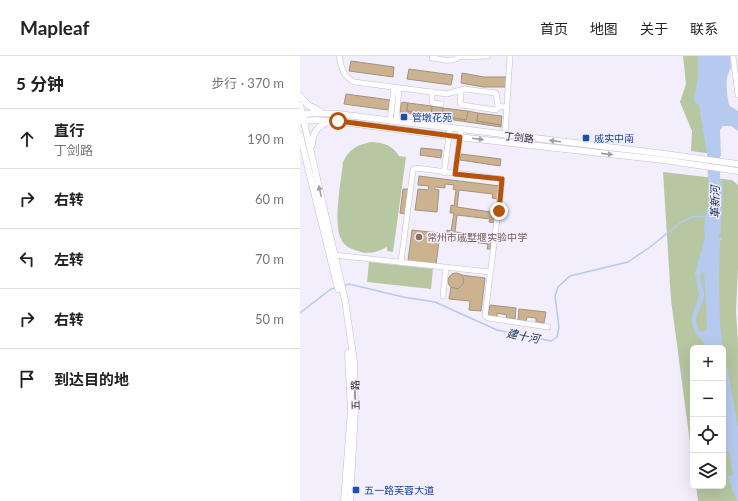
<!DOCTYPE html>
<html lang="zh">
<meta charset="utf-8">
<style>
:root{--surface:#fff;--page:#f6f6f6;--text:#202124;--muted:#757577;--line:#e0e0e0}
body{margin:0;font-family:Lato,"Noto Sans SC",sans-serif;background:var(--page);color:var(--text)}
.controls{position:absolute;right:12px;bottom:12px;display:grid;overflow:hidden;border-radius:6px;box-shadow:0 4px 16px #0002}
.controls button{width:36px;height:36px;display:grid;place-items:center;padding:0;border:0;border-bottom:1px solid var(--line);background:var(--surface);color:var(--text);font:20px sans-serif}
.stop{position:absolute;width:12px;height:12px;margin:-9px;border:3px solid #b45309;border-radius:50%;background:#fff}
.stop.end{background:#b45309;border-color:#fff;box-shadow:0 1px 4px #0008}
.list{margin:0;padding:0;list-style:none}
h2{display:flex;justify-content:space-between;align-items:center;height:52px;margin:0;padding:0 16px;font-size:17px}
h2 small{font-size:13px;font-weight:400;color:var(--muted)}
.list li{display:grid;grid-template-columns:26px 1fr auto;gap:12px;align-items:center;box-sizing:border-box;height:60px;padding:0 16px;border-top:1px solid var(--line)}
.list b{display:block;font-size:15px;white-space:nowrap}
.list p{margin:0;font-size:13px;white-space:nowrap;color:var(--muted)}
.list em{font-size:13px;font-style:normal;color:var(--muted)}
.icon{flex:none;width:22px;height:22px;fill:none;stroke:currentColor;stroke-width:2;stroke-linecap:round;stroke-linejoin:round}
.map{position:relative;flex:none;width:438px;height:445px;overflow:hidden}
header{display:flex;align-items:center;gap:24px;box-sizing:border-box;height:56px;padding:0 20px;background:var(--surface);border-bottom:1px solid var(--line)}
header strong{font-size:19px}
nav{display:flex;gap:22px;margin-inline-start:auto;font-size:14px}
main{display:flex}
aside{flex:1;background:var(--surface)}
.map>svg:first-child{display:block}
.green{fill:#b7c7a2}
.water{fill:#b5caee;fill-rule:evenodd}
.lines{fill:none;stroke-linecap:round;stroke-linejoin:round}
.stream{stroke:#b5caee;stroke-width:1.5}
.building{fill:#ccb28f;stroke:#a19380}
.minor-casing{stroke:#c3bcd2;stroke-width:6}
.major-casing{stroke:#c3bcd2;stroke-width:7}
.minor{stroke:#fff;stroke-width:5}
.major{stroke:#fff;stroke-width:6}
.oneway{fill:#9f9ea1}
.route{stroke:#b45309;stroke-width:5}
.transit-dot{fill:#1a4fb4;stroke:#f3eefc;stroke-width:1.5}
.education-dot{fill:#8d6e63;stroke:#f3eefc;stroke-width:1.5}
.labels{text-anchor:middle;stroke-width:3;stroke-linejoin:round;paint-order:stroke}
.transit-label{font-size:10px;fill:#164399;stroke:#f3eefc;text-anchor:start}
.street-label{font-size:10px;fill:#2a272f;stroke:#f3eefc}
.education-label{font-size:10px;fill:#785e54;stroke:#f3eefc;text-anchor:start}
.water-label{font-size:11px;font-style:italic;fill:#1a3260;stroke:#f3eefc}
</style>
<header>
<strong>Mapleaf</strong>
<nav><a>首页</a><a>地图</a><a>关于</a><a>联系</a></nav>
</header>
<main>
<aside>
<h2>5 分钟<small>步行 · 370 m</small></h2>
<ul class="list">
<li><svg class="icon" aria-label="ahead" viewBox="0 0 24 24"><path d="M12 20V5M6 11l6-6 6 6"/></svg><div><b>直行</b><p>丁剑路</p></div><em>190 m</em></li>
<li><svg class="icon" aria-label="right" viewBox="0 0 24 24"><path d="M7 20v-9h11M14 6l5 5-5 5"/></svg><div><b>右转</b></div><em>60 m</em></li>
<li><svg class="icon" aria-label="left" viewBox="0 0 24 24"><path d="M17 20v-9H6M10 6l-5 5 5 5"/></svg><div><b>左转</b></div><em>70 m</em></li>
<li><svg class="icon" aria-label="right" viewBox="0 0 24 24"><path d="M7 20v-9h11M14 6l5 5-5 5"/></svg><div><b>右转</b></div><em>50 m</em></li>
<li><svg class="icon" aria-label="arrive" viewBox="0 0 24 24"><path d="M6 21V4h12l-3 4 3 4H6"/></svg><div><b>到达目的地</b></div></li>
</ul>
</aside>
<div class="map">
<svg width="438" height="445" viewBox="0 0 438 445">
<rect width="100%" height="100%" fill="#f3eefc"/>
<g class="green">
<path d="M 383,0 L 404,0 L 413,98 L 391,95 L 392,75 L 380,46 L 386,28 Z"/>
<path d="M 72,86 C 84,87 92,89 99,100 L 106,101 L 93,196 L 87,195 L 87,191 C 78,196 68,199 58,195 C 51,193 44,190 41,183 C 33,166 41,126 43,106 C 49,93 58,88 72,86 Z"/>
<path d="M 363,116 L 432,124 L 437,128 L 438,130 L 438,211 L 436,256 L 438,288 L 438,445 L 398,445 L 396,430 L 423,430 L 423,292 L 393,292 L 393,409 L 371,244 Z"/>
<path d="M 69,206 L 133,213 L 131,233 L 67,226 Z"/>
</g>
<g class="water">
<path d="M 398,0 L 430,0 L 431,12 C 424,22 427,38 429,49 L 438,55 L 438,75 L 431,70 L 423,70 L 420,74 L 421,100 L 420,100 L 420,123 L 422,124 C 424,142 420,159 421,177 L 419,178 L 419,181 L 421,181 L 422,183 L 420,185 L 419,221 L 420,269 L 423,292 L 406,292 L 405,288 L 395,276 L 392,268 L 392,260 L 399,239 L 395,218 L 405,181 L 404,174 L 406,155 L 409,150 L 407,98 L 399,49 L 395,47 L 394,43 L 398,23 ZM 404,216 L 407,268 L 406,275 C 402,276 400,276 398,272 C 392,262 402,252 404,242 C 405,233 399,225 401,217 Z"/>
<path d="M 423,297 L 427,311 L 438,370 L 438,445 L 437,445 L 427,420 L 433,419 L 429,397 L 425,394 L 423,395 Z"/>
</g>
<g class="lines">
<g class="stream">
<path d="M 43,230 L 49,228 L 103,241 L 135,246 L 197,274 L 251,285 L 257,281 L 259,271 L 255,240 L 258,231 L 270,220 L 328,206 L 350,191 L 380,167 L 392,161 L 407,160"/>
<path d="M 0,257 L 31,233 L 35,232"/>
</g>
</g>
<g class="building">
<path d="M 51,5 L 94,11 L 93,21 L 49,15 Z"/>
<path d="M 109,13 L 153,19 L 151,29 L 107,23 Z"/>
<path d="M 162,17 L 184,21 L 207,21 L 206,31 L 183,31 L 161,27 Z"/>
<path d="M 46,38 L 90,44 L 88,54 L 44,48 Z"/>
<path d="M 104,46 L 108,47 L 107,55 L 131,59 L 132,50 L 143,52 L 142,60 L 166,64 L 168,55 L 178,57 L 177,65 L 201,69 L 201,71 L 100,56 L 101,47 Z"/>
<path d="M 108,47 L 132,50 L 131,59 L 107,55 Z"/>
<path d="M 143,52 L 168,55 L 166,64 L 142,60 Z"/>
<path d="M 178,57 L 202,60 L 201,69 L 177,65 Z"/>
<path d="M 121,92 L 142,94 L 141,102 L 120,99 Z"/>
<path d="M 161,98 L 201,103 L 200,110 L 160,104 Z"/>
<path d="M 119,120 L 200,130 L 198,143 L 192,142 L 193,138 L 159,134 L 157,151 L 191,156 L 191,153 L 197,154 L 195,167 L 189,166 L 190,163 L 157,159 L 155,176 L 187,180 L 187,177 L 194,178 L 192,193 L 187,193 L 188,188 L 146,183 L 147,174 L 151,175 L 154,157 L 150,157 L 151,149 L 154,150 L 156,134 L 153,133 L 154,129 L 145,128 L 145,132 L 135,131 L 134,133 L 139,134 L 137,156 L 115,154 L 118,133 L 128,134 L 129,130 L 118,129 Z"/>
<path d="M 103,133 L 108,133 L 105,158 L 100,157 Z"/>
<path d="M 112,174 L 140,177 L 136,209 L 108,205 Z"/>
<circle cx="156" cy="225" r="8"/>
<path d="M 161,219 L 185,222 L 181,255 L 169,254 L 170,245 L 149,243 L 151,231 L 158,233 L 163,228 L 164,223 Z"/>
<path d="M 190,249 L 216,252 L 215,263 L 206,262 L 207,259 L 197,257 L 197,261 L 188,260 Z"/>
<path d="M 219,253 L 246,256 L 244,267 L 236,266 L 236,262 L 227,261 L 226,265 L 218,264 Z"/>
</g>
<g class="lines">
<defs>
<g id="minor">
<path d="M 39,0 C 42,13 42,19 54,26 L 147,38 L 164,33 L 196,37 L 198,49 L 206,52"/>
<path d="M 433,0 L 438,39"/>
<path d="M 132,2 C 141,3 151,7 159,1 L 188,0"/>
<path d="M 158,35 L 161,37 L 160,47 L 162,49 L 196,54 L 198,52 L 198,49"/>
<path d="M 132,36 L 132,46 L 133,47 L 141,48"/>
<path d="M 90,65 L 94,32"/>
<path d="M 96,66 L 99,33"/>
<path d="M 205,79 L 210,0"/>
<path d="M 144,117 L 150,72"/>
<path d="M 155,118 L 161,74"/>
<path d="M 34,199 L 190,216"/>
<path d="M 101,206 L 113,114 L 116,112 L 202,123 L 185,260 L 188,262 L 248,271"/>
<path d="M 143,240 L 146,211"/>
</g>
<g id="major">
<path d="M 0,40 L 8,49 L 20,55"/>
<path d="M 0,49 L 45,244 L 54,306 L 55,355 L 50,445"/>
<path d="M 0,59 L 13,57 L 38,58 L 365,98 L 438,108"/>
<path d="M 0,65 L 16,64 L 41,66 L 149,80 L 363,104 L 438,115"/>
<path d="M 0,79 L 38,233"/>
<path d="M 12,89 C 12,77 19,68 30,66"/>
<path d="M 44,445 L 51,354 L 48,297"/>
</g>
</defs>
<use href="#minor" class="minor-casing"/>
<use href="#major" class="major-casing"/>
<use href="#minor" class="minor"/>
<use href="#major" class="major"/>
</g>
<defs><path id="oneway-solid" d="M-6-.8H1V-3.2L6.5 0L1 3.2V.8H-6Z"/></defs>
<g class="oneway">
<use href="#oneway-solid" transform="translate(178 83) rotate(7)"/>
<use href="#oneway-solid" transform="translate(255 85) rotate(-173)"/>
<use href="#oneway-solid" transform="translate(307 98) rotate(6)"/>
<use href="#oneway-solid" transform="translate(20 135) rotate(-103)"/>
</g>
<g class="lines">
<path class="route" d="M 38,65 L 160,81 L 155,118 L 202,123 L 199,155"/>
</g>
<g class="transit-dot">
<rect x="100" y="57" width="8" height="8" rx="2"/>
<rect x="282" y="78" width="8" height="8" rx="2"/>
<rect x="52" y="430" width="8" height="8" rx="2"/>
</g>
<circle class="education-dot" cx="119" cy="181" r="4"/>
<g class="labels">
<g class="transit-label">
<text x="112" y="65">管墩花苑</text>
<text x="294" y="86">戚实中南</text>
<text x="64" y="438">五一路芙蓉大道</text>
</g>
<g class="street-label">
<text transform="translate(219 81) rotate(7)" y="4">丁剑路</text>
<text transform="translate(55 339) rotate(-91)" y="4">五一路</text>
</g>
<g class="education-label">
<text x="127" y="185">常州市戚墅堰实验中学</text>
</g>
<g class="water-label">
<text transform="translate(415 146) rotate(-90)" y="4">革新河</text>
<text transform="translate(223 280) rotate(11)" y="4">建十河</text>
</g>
</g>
</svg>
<div class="controls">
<button>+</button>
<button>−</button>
<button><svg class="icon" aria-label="locate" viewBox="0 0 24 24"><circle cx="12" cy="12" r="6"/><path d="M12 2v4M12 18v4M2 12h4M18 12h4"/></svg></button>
<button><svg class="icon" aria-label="layers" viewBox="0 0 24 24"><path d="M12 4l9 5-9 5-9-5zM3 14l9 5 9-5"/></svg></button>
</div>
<div class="stop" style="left:38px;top:65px"></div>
<div class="stop end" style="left:199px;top:155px"></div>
</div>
</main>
